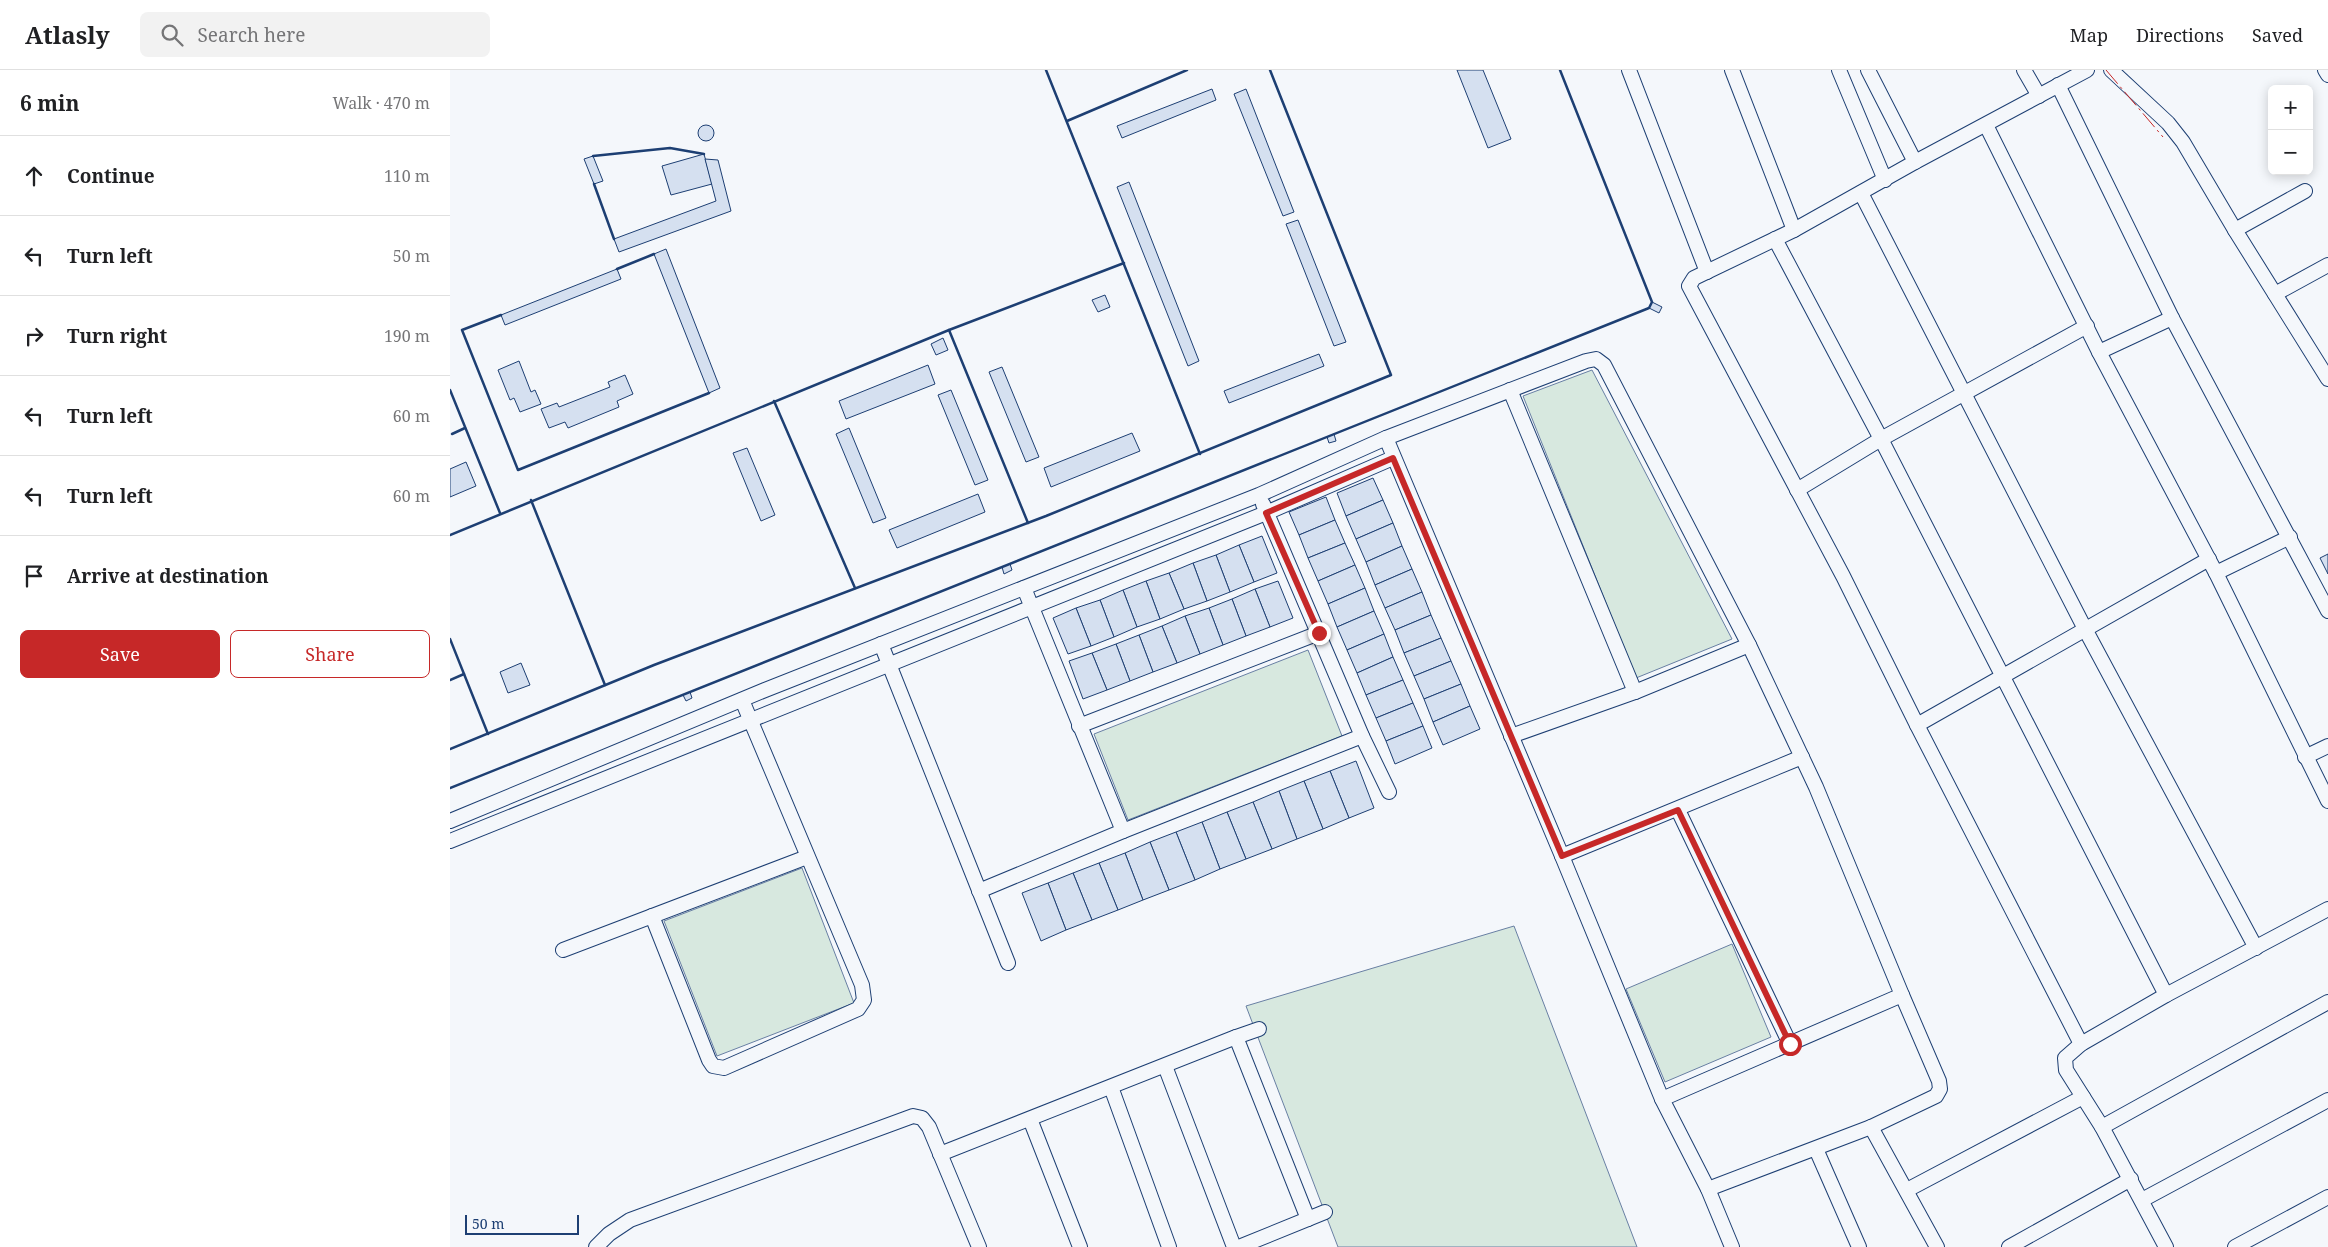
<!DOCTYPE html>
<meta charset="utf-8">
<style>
:root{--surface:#fff;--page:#f2f2f2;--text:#202124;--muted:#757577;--line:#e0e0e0;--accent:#c62828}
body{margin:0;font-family:"Noto Serif",serif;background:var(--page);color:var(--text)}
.controls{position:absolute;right:15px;top:15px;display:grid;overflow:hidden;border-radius:8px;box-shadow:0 2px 12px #0003}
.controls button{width:45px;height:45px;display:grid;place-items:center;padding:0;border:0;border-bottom:1px solid var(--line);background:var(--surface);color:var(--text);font:25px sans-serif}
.scale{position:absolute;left:15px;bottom:12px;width:114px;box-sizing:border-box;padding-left:5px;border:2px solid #1d3f73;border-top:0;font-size:14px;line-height:18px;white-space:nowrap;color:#1d3f73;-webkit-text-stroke:4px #f4f7fb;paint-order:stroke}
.stop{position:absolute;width:15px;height:15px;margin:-11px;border:4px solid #c62828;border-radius:50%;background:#fff}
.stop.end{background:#c62828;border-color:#fff;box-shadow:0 1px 5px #0008}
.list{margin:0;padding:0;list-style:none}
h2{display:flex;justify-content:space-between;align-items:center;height:65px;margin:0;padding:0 20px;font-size:21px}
h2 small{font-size:16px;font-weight:400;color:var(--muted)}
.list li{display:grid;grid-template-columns:32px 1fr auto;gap:15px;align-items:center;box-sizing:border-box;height:80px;padding:0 20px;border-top:1px solid var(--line)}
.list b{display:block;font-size:19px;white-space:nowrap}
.list em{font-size:16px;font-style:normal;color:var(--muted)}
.actions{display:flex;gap:10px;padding:15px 20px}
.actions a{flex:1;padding:11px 0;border:1px solid var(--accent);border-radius:8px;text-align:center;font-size:18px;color:var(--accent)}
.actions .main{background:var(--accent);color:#fff}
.icon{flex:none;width:28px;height:28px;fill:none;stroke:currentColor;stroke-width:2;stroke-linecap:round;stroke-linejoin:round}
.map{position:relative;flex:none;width:1878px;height:1177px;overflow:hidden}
header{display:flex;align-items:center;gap:30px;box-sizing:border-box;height:70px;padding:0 25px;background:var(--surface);border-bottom:1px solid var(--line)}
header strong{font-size:24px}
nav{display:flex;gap:28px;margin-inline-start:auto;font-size:18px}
.search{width:350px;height:45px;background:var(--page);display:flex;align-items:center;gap:12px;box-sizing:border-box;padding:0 18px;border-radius:8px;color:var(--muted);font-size:19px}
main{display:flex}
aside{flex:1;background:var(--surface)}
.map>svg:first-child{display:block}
.green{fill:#d7e8df;stroke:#687fa3}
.building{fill:#d5e0f0;stroke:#1d3f73}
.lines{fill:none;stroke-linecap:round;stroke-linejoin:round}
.street-casing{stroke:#1d3f73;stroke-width:16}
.street{stroke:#f4f7fb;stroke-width:14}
.wall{stroke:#1d3f73;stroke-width:2.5}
.power{stroke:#c62828;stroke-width:1;stroke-dasharray:18 4 2.5 4;stroke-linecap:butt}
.route{stroke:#c62828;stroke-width:6}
</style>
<header>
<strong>Atlasly</strong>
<div class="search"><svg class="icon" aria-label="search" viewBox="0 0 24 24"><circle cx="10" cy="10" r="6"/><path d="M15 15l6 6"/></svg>Search here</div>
<nav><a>Map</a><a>Directions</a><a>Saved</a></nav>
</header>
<main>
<aside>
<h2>6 min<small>Walk · 470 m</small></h2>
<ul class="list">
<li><svg class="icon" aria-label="ahead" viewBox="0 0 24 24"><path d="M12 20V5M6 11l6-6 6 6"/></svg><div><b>Continue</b></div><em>110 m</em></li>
<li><svg class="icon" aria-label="left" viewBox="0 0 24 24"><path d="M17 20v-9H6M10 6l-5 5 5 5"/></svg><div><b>Turn left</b></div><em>50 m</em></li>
<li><svg class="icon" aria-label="right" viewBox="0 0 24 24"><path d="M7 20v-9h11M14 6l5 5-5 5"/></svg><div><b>Turn right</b></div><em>190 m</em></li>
<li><svg class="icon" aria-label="left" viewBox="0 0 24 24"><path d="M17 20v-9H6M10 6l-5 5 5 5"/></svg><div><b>Turn left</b></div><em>60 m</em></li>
<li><svg class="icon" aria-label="left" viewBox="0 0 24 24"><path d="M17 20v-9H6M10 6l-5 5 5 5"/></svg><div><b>Turn left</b></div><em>60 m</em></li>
<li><svg class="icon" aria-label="arrive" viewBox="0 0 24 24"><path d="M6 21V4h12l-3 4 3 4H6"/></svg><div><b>Arrive at destination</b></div></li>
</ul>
<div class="actions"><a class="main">Save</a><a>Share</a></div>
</aside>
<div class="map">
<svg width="1878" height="1177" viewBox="0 0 1878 1177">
<rect width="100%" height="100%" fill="#f4f7fb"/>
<g class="green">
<path d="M 1142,300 L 1282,569 L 1186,608 L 1073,326 Z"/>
<path d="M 858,580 L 892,666 L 678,750 L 644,664 Z"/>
<path d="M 352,798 L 404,933 L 267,986 L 214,851 Z"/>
<path d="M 1064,856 L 1187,1177 L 888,1177 L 796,936 Z"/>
<path d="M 1282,874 L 1321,967 L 1215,1012 L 1176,919 Z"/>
</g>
<g class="building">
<path d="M 1007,0 L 1033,0 L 1061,69 L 1038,78 Z"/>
<path d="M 762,19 L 766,30 L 672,68 L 667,56 Z"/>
<path d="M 796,19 L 844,142 L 833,146 L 784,24 Z"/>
<circle cx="256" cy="63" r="8"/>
<path d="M 254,84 L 262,114 L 221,125 L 212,96 Z"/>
<path d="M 143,86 L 153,111 L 144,114 L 134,89 Z"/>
<path d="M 255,89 L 268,90 L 281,141 L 169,182 L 164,169 L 266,131 Z"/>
<path d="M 679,112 L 749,291 L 738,296 L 667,117 Z"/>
<path d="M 848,150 L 896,272 L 884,276 L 836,154 Z"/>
<path d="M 216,179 L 270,318 L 259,323 L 204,184 Z"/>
<path d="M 167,199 L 171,209 L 55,255 L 51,245 Z"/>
<path d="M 655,225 L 660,237 L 648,242 L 642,230 Z"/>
<path d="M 1202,232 L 1212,237 L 1209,243 L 1199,238 Z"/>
<path d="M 493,268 L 498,280 L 486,285 L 481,274 Z"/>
<path d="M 869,284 L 874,296 L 779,333 L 774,321 Z"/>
<path d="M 69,291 L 81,322 L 85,320 L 91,334 L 70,342 L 64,328 L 60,330 L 48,300 Z"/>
<path d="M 478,295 L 485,314 L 396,349 L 389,331 Z"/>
<path d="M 552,297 L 589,387 L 576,392 L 539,302 Z"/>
<path d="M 175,305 L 183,324 L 167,331 L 169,337 L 118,358 L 115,352 L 99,358 L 91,339 L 107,333 L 109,337 L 160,317 L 158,312 Z"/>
<path d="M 501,320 L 538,410 L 525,415 L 488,325 Z"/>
<path d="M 399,358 L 436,448 L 423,453 L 386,364 Z"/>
<path d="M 682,363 L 690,381 L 601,417 L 594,398 Z"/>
<path d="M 884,364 L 886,371 L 879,373 L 877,367 Z"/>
<path d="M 297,378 L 325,445 L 311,451 L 283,383 Z"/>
<path d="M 16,392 L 26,416 L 0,427 L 0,399 Z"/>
<path d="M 923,408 L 933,430 L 896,446 L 887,423 Z"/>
<path d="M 528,424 L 535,442 L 447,478 L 439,460 Z"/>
<path d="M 876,427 L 885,450 L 849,465 L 839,442 Z"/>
<path d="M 933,430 L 943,453 L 906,469 L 896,446 Z"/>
<path d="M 885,450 L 895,473 L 858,488 L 849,465 Z"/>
<path d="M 943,453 L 952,476 L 916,492 L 906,469 Z"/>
<path d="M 812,466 L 827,503 L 804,512 L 789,475 Z"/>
<path d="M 895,473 L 905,495 L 868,511 L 858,488 Z"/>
<path d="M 789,475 L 804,512 L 780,522 L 766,485 Z"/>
<path d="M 952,476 L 962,499 L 925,515 L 916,492 Z"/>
<path d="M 1878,484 L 1878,504 L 1870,488 Z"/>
<path d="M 766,485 L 780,522 L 757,531 L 743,493 Z"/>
<path d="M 743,493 L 757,531 L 734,539 L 719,503 Z"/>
<path d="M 560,494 L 562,500 L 554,504 L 552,497 Z"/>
<path d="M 905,495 L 915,518 L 878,534 L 868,511 Z"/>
<path d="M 962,499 L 972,522 L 935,538 L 925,515 Z"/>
<path d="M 719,503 L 734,539 L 710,549 L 696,511 Z"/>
<path d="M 696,511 L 710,549 L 687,557 L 673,520 Z"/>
<path d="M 828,511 L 843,548 L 820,557 L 805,519 Z"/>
<path d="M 915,518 L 924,541 L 887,557 L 878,534 Z"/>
<path d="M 805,519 L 820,557 L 796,566 L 782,529 Z"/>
<path d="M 673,520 L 687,557 L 664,567 L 650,530 Z"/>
<path d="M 972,522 L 981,545 L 945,560 L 935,538 Z"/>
<path d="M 782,529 L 796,566 L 773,575 L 759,538 Z"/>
<path d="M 650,530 L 664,567 L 641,576 L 626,538 Z"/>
<path d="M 626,538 L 641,576 L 618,584 L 603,548 Z"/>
<path d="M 759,538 L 773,575 L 750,584 L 735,546 Z"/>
<path d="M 924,541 L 934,564 L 897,580 L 887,557 Z"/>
<path d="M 981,545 L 991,568 L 954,583 L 945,560 Z"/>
<path d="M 735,546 L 750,584 L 727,593 L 712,556 Z"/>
<path d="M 712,556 L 727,593 L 703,602 L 689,565 Z"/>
<path d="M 934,564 L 943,587 L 907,603 L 897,580 Z"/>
<path d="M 689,565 L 703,602 L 680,611 L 666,574 Z"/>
<path d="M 991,568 L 1001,591 L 964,606 L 954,583 Z"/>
<path d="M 666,574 L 680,611 L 657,620 L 642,583 Z"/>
<path d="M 642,583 L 657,620 L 633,629 L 619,591 Z"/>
<path d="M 943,587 L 953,610 L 916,625 L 907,603 Z"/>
<path d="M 1001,591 L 1011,614 L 974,629 L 964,606 Z"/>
<path d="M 71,593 L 80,615 L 58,623 L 50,602 Z"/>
<path d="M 953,610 L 963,633 L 926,648 L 916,625 Z"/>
<path d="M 1011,614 L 1020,636 L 983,652 L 974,629 Z"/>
<path d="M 240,622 L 242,628 L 236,631 L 233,625 Z"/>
<path d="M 963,633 L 973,656 L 936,671 L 926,648 Z"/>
<path d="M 1020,636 L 1030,659 L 993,675 L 983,652 Z"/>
<path d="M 973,656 L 982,678 L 945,694 L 936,671 Z"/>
<path d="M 906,691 L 924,738 L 899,748 L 880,701 Z"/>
<path d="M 880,701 L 899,748 L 873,759 L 854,711 Z"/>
<path d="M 854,711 L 873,759 L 847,769 L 829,721 Z"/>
<path d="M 829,721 L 847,769 L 822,779 L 803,732 Z"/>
<path d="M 803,732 L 822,779 L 796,789 L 777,742 Z"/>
<path d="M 777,742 L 796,789 L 770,799 L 752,752 Z"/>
<path d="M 752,752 L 770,799 L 745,810 L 726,762 Z"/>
<path d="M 726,762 L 745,810 L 719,820 L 700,772 Z"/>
<path d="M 700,772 L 719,820 L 693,830 L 675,783 Z"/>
<path d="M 675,783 L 693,830 L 668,840 L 649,793 Z"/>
<path d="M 649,793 L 668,840 L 642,850 L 623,803 Z"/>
<path d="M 623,803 L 642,850 L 616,860 L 598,813 Z"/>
<path d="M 598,813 L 616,860 L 591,871 L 572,823 Z"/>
</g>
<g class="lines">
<defs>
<g id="street">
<path d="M 1179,0 L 1257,202"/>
<path d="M 1282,0 L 1344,160"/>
<path d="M 1389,0 L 1435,110"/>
<path d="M 1418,0 L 1465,92"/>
<path d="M 1574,0 L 1589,26"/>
<path d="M 1661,0 L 1718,53 L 1733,72 L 1785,160 L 1878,309"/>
<path d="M 1875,0 L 1878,5"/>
<path d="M 1608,15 L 1722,248 L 1878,541"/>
<path d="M 1536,55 L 1649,282 L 1766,503 L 1878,731"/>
<path d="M 1411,123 L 1635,559 L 1806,878"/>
<path d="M 1785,160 L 1855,121"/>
<path d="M 1325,169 L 1431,369 L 1716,925"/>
<path d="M 1825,224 L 1878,195"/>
<path d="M 1649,282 L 1722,248"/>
<path d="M 1060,320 L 1185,622"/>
<path d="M 936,368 L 1112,786 L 1212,1029 L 1258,1119 L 1282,1177"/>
<path d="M 1347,420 L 1431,369 L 1637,256"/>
<path d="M 813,434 L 912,666 L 939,722"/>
<path d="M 1766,503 L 1840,467"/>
<path d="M 574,518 L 673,761"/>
<path d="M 431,574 L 558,893"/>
<path d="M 1467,655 L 1759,489"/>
<path d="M 629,656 L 869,563"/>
<path d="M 1061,666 L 1185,622 L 1299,575"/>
<path d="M 1855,687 L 1878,676"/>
<path d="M 1228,740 L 1340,974"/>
<path d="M 0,751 L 315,620 L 809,425 L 936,368 L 1136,291 L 1146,289 L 1154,295 L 1299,575 L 1366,717 L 1452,925 L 1212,1029"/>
<path d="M 0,771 L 816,443 L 943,388"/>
<path d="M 1112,786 L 1352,687"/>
<path d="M 529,821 L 673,761 L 912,666"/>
<path d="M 202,846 L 259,990 L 263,996 L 274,998 L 408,939 L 414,930 L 412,915 L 292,630"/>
<path d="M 113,880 L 357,787"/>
<path d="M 786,967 L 809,959"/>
<path d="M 1631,974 L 1467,655 L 1393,506 L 1239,216 L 1244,208 L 1344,160 L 1465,92 L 1637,0"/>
<path d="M 715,996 L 784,1177"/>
<path d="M 661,1017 L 719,1177"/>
<path d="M 580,1049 L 630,1177"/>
<path d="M 1421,1057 L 1487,1177"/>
<path d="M 1652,1057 L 1878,932"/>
<path d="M 1366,1079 L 1409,1177"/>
<path d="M 490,1084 L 786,967 L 858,1149"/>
<path d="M 1258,1119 L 1421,1057 L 1486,1026 L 1490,1019 L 1489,1011 L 1452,925"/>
<path d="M 1457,1120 L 1633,1027"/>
<path d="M 1692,1130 L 1878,1030"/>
<path d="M 146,1177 L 159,1164 L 180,1150 L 463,1046 L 472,1048 L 479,1057 L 529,1177"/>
<path d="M 789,1177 L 875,1142"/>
<path d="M 1559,1177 L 1681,1109"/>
<path d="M 1716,1177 L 1652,1057 L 1616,1000 L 1615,988 L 1631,974 L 1716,925 L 1878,839"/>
<path d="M 1785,1177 L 1878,1127"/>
</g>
</defs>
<use href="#street" class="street-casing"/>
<use href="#street" class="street"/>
<g class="wall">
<path d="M 596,0 L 750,384"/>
<path d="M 617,51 L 737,0"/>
<path d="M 143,86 L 220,78 L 254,84"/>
<path d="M 144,114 L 164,169"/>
<path d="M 167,199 L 204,184"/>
<path d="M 51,245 L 12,260 L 68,400 L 259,323"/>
<path d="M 499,260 L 578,453"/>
<path d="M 0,320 L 50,443"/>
<path d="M 324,331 L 405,518"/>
<path d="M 2,364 L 15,358"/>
<path d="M 81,430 L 155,615"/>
<path d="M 0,465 L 499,260 L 674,193"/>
<path d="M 0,569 L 38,664"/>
<path d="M 0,610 L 14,604"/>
<path d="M 0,679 L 204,595 L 596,446 L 941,305 L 820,0"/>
<path d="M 0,718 L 1199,238 L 1202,232 L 1110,0"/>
</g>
<path class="power" d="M 1656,0 L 1713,67"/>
</g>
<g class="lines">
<path class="route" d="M 869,563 L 816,443 L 943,388 L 1112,786 L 1228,740 L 1340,974"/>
</g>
</svg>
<div class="controls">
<button>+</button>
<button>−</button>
</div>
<div class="scale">50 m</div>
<div class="stop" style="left:1340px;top:974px"></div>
<div class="stop end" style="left:869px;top:563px"></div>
</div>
</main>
